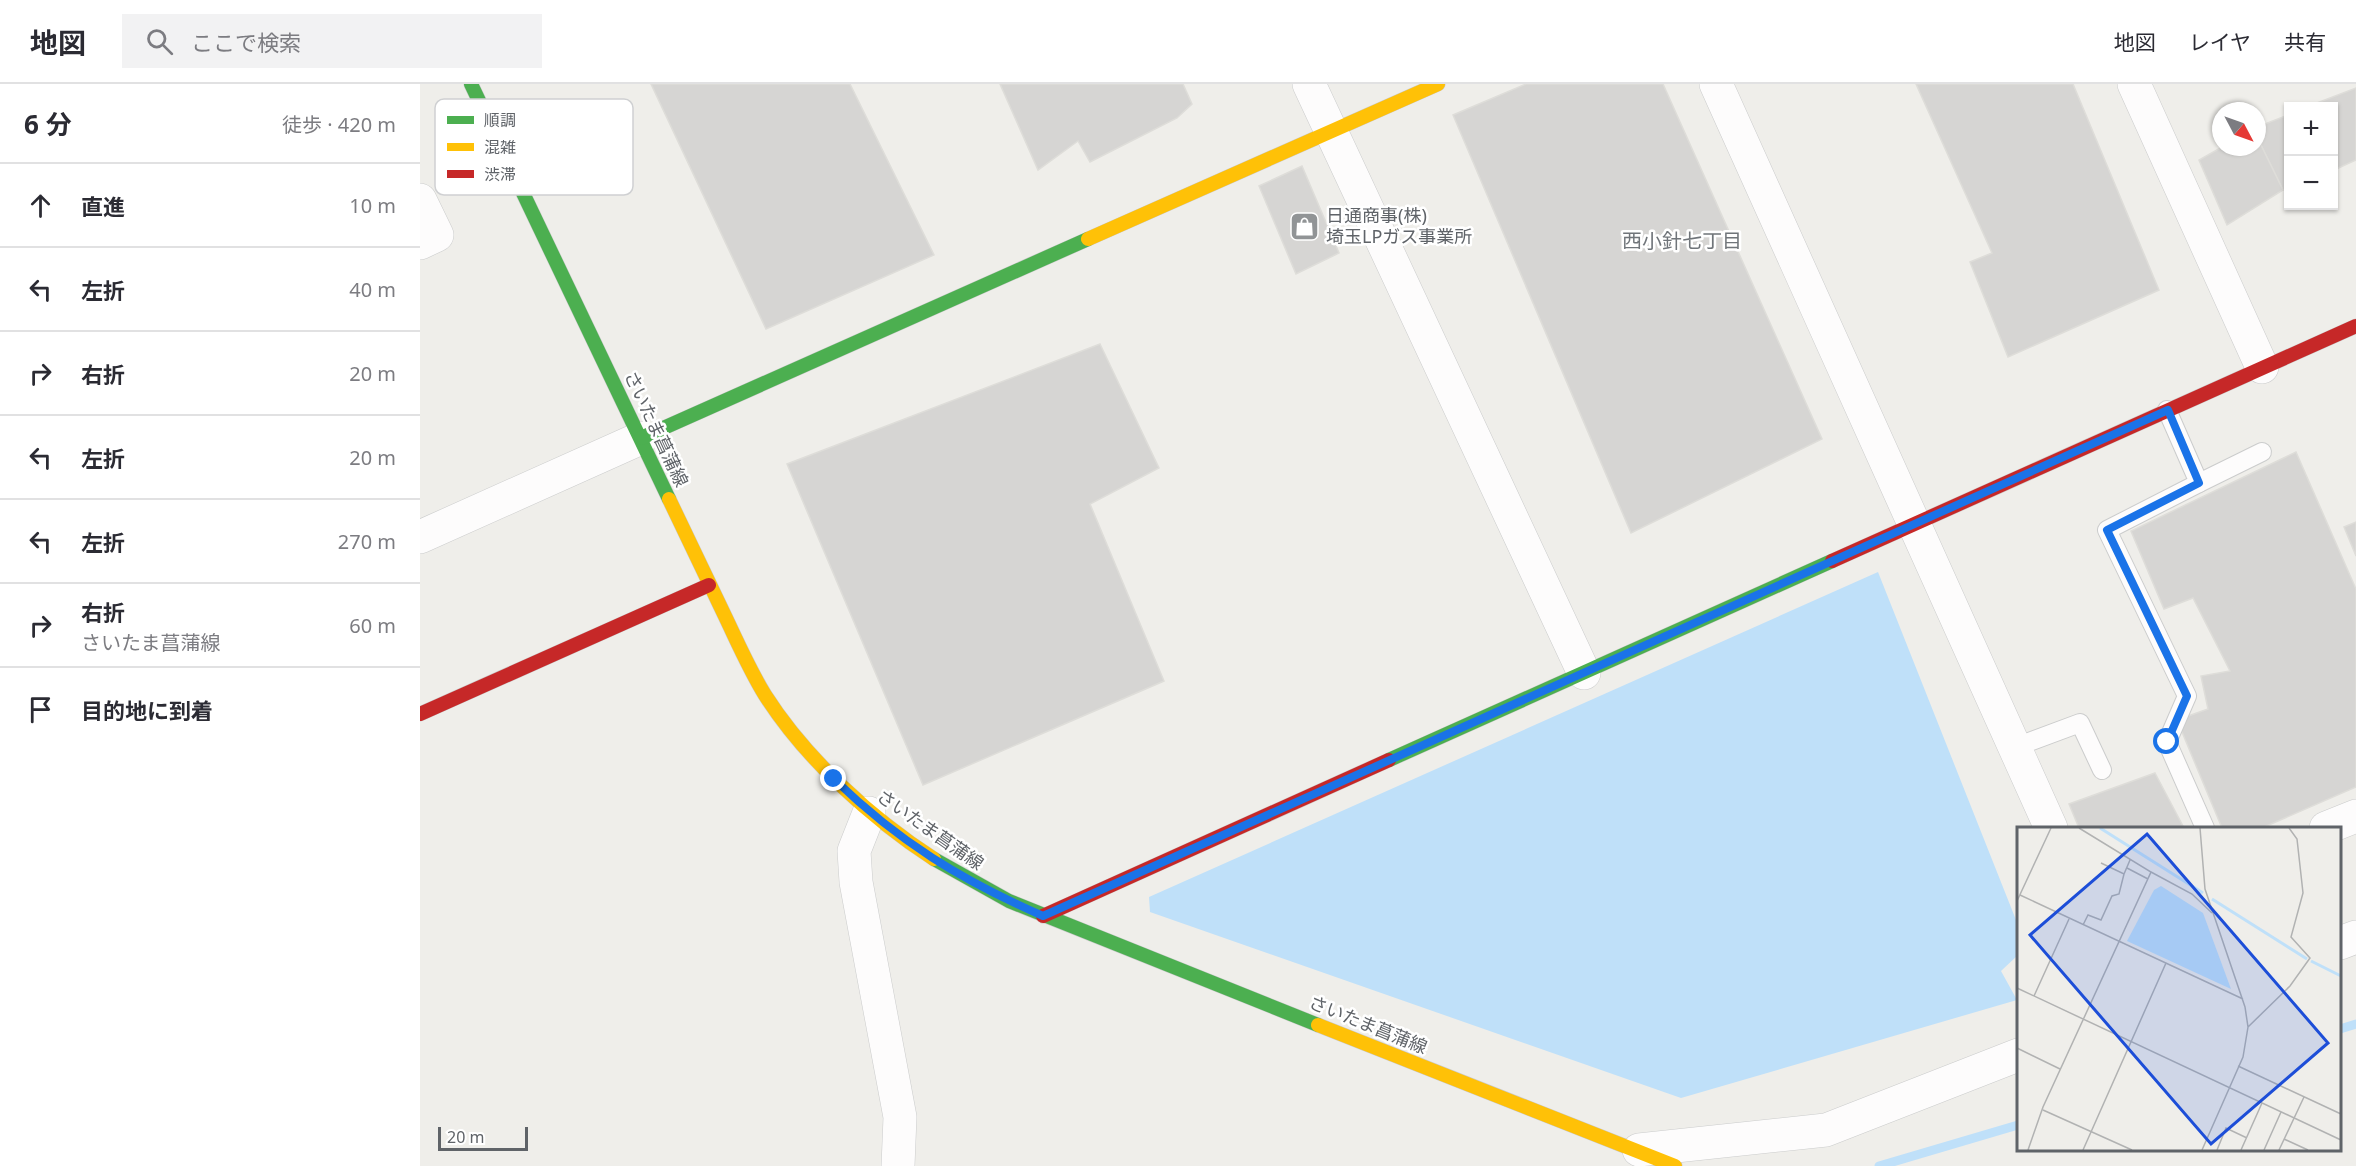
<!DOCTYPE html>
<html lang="ja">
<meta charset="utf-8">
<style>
:root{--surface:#fff;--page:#f2f2f3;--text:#2b2b33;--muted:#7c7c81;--line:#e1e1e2}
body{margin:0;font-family:"Noto Sans","Noto Sans JP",sans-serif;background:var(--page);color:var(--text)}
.controls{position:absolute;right:18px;top:18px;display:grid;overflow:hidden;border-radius:0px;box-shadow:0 2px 4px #0004}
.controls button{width:54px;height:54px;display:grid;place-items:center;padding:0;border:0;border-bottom:2px solid var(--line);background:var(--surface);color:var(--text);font:30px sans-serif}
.compass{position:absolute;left:1792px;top:18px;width:54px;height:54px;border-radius:50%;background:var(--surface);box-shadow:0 2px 4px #0004;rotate:131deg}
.scale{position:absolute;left:18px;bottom:15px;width:90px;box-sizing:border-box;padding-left:6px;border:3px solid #5f6368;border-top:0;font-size:16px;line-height:21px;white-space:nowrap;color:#5f6368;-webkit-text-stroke:4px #fff;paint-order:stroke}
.stop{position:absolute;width:18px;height:18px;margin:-14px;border:4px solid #1a73e8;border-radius:50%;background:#fff}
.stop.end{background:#1a73e8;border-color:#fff;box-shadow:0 2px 6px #0008}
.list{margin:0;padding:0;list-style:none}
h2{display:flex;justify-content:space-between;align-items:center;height:78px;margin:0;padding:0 24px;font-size:26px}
h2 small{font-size:20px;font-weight:400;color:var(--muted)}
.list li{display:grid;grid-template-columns:39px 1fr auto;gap:18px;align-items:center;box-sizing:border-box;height:84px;padding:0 24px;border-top:2px solid var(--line)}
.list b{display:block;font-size:22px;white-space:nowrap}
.list p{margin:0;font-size:20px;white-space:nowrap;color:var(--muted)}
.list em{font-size:20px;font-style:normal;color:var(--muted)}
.icon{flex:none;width:33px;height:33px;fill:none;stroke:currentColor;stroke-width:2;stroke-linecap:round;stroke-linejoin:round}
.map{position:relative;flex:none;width:1936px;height:1082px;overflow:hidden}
header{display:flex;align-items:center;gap:36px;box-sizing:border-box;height:84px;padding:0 30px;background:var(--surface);border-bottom:2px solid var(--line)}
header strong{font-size:28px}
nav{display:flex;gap:33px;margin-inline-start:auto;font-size:21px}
.search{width:420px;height:54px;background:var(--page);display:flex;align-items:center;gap:15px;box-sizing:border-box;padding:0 21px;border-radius:0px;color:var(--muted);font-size:22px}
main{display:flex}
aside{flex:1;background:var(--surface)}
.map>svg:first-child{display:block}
.water{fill:#bfe0f9}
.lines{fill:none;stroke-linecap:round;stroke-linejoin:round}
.stream{stroke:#bfe0f9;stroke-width:9}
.building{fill:#d6d5d3;stroke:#deddd9;stroke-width:1.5}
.lane-casing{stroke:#cbcccc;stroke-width:20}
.street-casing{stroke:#cbcccc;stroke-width:34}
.fast-casing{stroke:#cacacb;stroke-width:15}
.slow-casing{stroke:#cacacb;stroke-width:15}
.jam-casing{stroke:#cacacb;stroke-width:15}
.lane{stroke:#fdfcfc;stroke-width:18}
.street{stroke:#fdfcfc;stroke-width:33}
.fast{stroke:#4caf50;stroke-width:14}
.slow{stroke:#ffc107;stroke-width:14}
.jam{stroke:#c62828;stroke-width:14}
.route{stroke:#1a73e8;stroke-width:8}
.labels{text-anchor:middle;stroke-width:5;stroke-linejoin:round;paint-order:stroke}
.poi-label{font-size:18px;fill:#5f6368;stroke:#fff;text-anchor:start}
.street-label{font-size:18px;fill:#5f6368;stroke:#fff}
.neighbourhood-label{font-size:20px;fill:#70757a;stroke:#fff}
.inset-river{fill:none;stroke:#bfe0f9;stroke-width:3}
.inset-road{fill:none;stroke:#b1b2b2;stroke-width:1.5}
.view{fill:#1d4ed8;fill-opacity:0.15;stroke:#1d4ed8;stroke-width:3}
.inset-edge{fill:none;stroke:#5f6368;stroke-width:3}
.key{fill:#fff;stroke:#cfd0d2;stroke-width:1.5}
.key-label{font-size:16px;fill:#5f6368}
</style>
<header>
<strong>地図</strong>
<div class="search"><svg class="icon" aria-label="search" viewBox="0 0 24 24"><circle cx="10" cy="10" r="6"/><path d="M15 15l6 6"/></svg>ここで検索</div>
<nav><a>地図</a><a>レイヤ</a><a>共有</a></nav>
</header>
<main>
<aside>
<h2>6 分<small>徒歩 · 420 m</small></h2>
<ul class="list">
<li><svg class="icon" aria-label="ahead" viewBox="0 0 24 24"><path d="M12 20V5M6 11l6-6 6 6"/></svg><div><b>直進</b></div><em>10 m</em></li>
<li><svg class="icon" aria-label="left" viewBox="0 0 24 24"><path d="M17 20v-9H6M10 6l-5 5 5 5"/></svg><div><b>左折</b></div><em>40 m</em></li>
<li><svg class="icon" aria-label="right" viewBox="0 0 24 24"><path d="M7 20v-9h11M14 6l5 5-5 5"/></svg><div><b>右折</b></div><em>20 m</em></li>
<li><svg class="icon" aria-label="left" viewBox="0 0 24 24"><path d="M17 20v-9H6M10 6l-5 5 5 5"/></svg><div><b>左折</b></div><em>20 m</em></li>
<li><svg class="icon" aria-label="left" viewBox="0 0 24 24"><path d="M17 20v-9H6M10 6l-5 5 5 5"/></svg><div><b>左折</b></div><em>270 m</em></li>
<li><svg class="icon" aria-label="right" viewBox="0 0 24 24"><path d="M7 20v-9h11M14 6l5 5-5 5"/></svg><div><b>右折</b><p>さいたま菖蒲線</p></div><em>60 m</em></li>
<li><svg class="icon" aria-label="arrive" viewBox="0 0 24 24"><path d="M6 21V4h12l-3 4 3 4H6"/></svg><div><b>目的地に到着</b></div></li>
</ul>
</aside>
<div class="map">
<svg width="1936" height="1082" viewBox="0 0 1936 1082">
<rect width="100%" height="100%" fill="#efeeea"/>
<path class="water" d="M 1458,488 L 1598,841 L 1598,871 L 1581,887 L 1597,916 L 1261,1014 L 730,828 L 729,813 Z"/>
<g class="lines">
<g class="stream">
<path d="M 1920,945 L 1936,940"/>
<path d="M 1459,1082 L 1598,1041"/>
</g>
</g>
<g class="building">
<path d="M 231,0 L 430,0 L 514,171 L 346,245 Z"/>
<path d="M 580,0 L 763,0 L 772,20 L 757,34 L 670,78 L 658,57 L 618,86 Z"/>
<path d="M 1106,0 L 1243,0 L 1402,355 L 1211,449 L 1033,31 Z"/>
<path d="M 1496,0 L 1653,0 L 1739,206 L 1588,273 L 1550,178 L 1572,169 Z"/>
<path d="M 1936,4 L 1936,76 L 1914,86 L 1914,22 L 1889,22 Z"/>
<path d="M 1868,31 L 1868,104 L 1863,106 L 1837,53 L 1837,43 Z"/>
<path d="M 1837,53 L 1863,106 L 1807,141 L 1779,76 L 1802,63 L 1837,63 Z"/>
<path d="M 882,82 L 919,169 L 876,190 L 839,102 Z"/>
<path d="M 680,260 L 739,384 L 670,420 L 744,597 L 503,701 L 367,380 Z"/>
<path d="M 1876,368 L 1936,505 L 1936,703 L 1842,744 L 1802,744 L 1757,636 L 1788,625 L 1781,592 L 1810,587 L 1773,514 L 1744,525 L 1711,447 Z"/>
<path d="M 1936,438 L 1936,472 L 1924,443 Z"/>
<path d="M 1735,689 L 1764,744 L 1659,744 L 1649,720 Z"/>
</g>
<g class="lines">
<defs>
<g id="lane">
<path d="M 1747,326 L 1779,399 L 1687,446 L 1767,612 L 1747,658 L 1785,744"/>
<path d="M 1779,399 L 1842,368"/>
<path d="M 1593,664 L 1660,639 L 1682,686"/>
</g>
<g id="street">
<path d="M 889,0 L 1164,589"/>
<path d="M 1296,0 L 1631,744"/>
<path d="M 1714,0 L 1842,283"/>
<path d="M 0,116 L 17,151 L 0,159"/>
<path d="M 0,453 L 221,354"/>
<path d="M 449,729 L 434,767 L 436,798 L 480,1033 L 478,1082"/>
<path d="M 1906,744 L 1936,732"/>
<path d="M 1920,859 L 1936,853"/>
<path d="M 1219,1066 L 1406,1046 L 1598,971"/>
</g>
<g id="fast">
<path d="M 51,0 L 249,415"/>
<path d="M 221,354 L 668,155"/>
<path d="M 969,676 L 1412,477"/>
<path d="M 514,775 L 589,817 L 898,941"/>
</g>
<g id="slow">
<path d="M 668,155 L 1018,0"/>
<path d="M 249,415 C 267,453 285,491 304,530 C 317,557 329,585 345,611 C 385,674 452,735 514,775"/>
<path d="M 898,941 L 1255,1082"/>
</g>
<g id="jam">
<path d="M 1412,477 L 1936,242"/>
<path d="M 0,630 L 289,501"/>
<path d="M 623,832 L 969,676"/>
</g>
</defs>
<use href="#lane" class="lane-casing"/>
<use href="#street" class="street-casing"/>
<use href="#fast" class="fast-casing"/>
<use href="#slow" class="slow-casing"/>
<use href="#jam" class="jam-casing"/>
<use href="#lane" class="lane"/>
<use href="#street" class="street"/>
<use href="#fast" class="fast"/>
<use href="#slow" class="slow"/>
<use href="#jam" class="jam"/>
</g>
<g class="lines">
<path class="route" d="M 414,695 C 479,758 541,796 623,832 L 1748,326 L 1779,399 L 1687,446 L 1767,612 L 1747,658"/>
</g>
<defs>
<symbol id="shop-square" viewBox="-11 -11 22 22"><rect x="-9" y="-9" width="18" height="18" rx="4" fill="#919496" stroke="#fff"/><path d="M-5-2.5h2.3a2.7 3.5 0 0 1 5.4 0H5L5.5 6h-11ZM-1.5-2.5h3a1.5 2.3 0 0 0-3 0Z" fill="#fff"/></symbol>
</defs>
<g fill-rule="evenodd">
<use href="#shop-square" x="868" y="126" width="33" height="33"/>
</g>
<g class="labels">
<g class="poi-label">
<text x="906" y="138">日通商事(株)<tspan x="906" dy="21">埼玉LPガス事業所</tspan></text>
</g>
<g class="street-label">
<text transform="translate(236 345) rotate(65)" y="6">さいたま菖蒲線</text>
<text transform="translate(510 746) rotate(35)" y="6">さいたま菖蒲線</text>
<text transform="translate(948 941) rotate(22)" y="6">さいたま菖蒲線</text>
</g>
<g class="neighbourhood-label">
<text x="1262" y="164">西小針七丁目</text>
</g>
</g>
<g transform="translate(1597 743)">
<rect width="324" height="324" fill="#efeeea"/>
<path d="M 144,59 L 186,86 L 214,162 L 110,114 L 137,63 Z" fill="#bfe0f9"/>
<path class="inset-river" d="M 83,1 L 186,66M 195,72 L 290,132M 294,134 L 324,149"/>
<path class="inset-road" d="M 183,1 L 188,62 L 228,180 L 231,200 L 226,230 L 185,323M 84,36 L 107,47 L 113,33M 110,41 L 131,52M 134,45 L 175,67 L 195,86M 3,68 L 226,172M 0,74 L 34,1M 66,98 L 71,88 L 84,93 L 95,69 L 102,67 L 107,47M 0,161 L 324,313M 17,169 L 52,92M 231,200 L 273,159 L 293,131 L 274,110 L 286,66 L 280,12 L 272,1M 0,221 L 43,242M 221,239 L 324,287M 26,283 L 115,323M 267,312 L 291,323M 11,323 L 26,280 L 134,45 L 62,1M 66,323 L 149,136M 200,323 L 209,301 L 230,311M 224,323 L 245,276M 247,323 L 264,285M 262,323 L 287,270"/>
<path class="view" d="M 130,7 L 311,216 L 194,317 L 13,108 Z"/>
<rect width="324" height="324" class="inset-edge"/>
</g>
<rect x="15" y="15" width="198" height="96" rx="9" class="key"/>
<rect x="27" y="32" width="27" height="8" fill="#4caf50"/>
<rect x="27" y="59" width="27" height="8" fill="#ffc107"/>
<rect x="27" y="86" width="27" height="8" fill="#c62828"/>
<g class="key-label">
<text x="64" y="42">順調</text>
<text x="64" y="69">混雑</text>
<text x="64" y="96">渋滞</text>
</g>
</svg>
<div class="controls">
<button>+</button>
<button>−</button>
</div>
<svg class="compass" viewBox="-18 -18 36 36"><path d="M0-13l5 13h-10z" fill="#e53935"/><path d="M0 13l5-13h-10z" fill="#7c7c81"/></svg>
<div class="scale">20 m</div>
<div class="stop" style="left:1747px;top:658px"></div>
<div class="stop end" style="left:414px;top:695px"></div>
</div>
</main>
